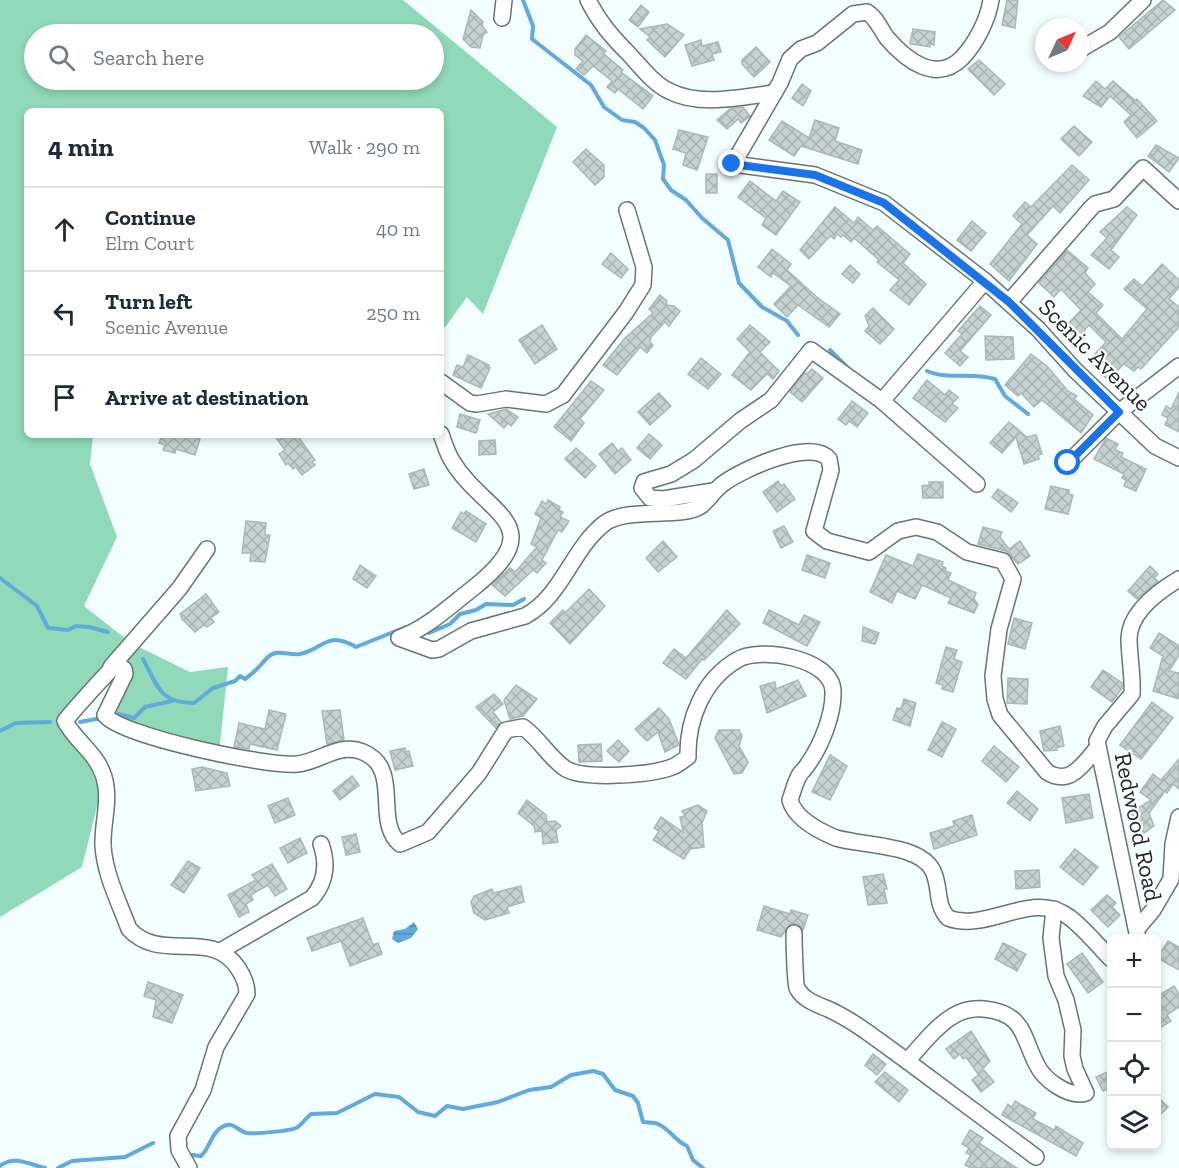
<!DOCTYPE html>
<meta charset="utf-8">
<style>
:root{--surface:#fff;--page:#f6f6f7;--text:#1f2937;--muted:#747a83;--line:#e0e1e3}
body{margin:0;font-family:"Zilla Slab",serif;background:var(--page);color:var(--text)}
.controls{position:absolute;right:18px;bottom:18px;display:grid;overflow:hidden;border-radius:9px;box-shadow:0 3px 9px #0003}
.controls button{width:54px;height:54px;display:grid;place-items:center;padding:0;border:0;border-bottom:2px solid var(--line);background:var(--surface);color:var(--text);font:30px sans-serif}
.compass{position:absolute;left:1035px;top:18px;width:54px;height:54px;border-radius:50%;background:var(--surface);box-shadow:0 3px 9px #0003;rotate:46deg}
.stop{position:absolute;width:18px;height:18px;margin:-14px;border:4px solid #1a73e8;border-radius:50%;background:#fff}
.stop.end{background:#1a73e8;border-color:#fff;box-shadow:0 2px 6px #0008}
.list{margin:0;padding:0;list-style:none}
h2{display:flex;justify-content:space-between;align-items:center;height:78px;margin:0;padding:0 24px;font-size:26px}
h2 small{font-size:20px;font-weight:400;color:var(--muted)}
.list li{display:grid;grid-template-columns:39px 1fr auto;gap:18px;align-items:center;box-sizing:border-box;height:84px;padding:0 24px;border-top:2px solid var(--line)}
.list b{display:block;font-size:22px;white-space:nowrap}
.list p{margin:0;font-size:20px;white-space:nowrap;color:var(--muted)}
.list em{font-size:20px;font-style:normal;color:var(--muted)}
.icon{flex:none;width:33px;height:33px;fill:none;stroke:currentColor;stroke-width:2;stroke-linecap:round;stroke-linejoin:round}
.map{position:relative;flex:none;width:1179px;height:1168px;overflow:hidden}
.search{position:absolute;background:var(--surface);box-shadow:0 3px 9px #0003;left:24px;top:24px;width:420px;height:66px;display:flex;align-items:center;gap:15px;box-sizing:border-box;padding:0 21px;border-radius:33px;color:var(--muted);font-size:22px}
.panel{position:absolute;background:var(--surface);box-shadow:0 3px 9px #0003;left:24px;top:108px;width:420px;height:330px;border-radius:9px}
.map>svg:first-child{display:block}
.green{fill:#90dab9;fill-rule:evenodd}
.water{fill:url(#water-rules)}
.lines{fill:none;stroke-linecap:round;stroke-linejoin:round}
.stream{stroke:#61aadb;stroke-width:4}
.building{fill:url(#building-cross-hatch);stroke:#acb8b6;stroke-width:1.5}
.street-casing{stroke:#687475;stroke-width:18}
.street{stroke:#fff;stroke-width:15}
.route{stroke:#1a73e8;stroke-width:8}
.labels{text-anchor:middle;stroke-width:4.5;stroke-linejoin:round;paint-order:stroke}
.street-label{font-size:24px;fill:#232828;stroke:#fff}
</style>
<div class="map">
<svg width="1179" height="1168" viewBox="0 0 1179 1168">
<defs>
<pattern id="water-rules" width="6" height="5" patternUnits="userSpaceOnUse" patternTransform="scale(1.5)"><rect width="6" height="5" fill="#61aadb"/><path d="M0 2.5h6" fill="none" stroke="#508ab2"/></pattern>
<pattern id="building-cross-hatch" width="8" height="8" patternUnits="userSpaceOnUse" patternTransform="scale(1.5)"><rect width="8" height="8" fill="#c5d2cf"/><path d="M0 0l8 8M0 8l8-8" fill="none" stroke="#a9b4b2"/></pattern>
</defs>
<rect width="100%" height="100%" fill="#f3feff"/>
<path class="green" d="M 0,0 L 403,0 L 557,127 L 483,314 L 467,297 L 443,330 L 441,327 L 441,111 L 27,111 L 27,435 L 93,435 L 90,464 L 117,537 L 84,606 L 131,643 L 190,672 L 228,667 L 219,754 L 109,721 L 121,665 L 66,718 L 104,778 L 82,867 L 0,917 ZM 34,34 L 434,34 L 434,80 L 34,80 Z"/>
<path class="water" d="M 414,922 L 418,929 L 411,938 L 398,943 L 392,939 L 394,931 L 405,929 Z"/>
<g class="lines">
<g class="stream">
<path d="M 523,0 L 533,26 L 532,39 L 591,85 L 604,107 L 622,120 L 635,122 L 644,128 L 655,140 L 664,165 L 663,179 L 671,190 L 686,200 L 702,218 L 728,240 L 739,283 L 762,307 L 787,321 L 798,335"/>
<path d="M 830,350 L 847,367"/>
<path d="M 927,371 C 947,380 973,372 995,379 L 1005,396 L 1028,414"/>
<path d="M 0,578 L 37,606 L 48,628 L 68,630 L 76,626 L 89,627 L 108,632"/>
<path d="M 429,633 L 450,624 L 460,614 L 476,610 L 486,604 L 513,605 L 524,599"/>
<path d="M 143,659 C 158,686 159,703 194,703 L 213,688 L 235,681 L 240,676 L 245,679 C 258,670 259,666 268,657 C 277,648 289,656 300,654 C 324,649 326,630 356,647 L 406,627"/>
<path d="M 119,714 L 134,718 L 145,707 L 172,701"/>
<path d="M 80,722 L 102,718"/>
<path d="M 0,731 L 16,723 L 50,722"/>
<path d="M 192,1155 L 201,1156 C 210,1148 211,1133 222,1127 C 233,1120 237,1131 247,1133 C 254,1134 293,1131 298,1127 C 302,1124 306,1118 311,1114 L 337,1113 L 375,1094 L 399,1097 L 418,1112 L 435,1116 L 447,1106 L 463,1109 L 498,1102 L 529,1090 L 551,1087 L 571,1075 L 593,1071 L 603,1074 L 615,1090 L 633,1096 L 638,1103 L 643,1122 C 648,1123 654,1122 658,1124 C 670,1129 675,1141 687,1146 L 693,1160 L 703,1168"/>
<path d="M 0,1166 C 14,1155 28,1164 45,1168"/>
<path d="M 58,1168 L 72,1161 L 125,1157 L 153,1143"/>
</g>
</g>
<g class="building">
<path d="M 1007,0 L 1018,0 L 1015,28 L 1002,25 Z"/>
<path d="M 1163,0 L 1175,10 L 1129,49 L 1119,37 Z"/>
<path d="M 641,5 L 649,12 L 638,27 L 629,20 Z"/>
<path d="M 471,10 L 483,22 L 482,26 L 487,32 L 483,35 L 480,48 L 471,47 L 463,39 Z"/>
<path d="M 667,24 L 684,35 L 665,57 L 647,40 L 650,37 L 640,29 Z"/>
<path d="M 913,29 L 935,32 L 934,45 L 930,44 L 930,47 L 910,44 Z"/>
<path d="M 586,35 L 606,51 L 603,53 L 623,70 L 621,72 L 653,96 L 643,109 L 618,89 L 615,93 L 607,87 L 612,81 L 593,66 L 584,75 L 576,69 L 583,61 L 575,55 L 575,49 Z"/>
<path d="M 701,40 L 702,46 L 718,42 L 721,52 L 712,54 L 714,60 L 692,66 L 685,45 Z"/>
<path d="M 756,47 L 770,62 L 754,77 L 742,64 L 742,60 Z"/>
<path d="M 979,60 L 1005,84 L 994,95 L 968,69 Z"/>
<path d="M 1096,81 L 1105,89 L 1113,81 L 1136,101 L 1137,99 L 1157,121 L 1137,138 L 1124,122 L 1131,115 L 1110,96 L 1101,107 L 1083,96 Z"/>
<path d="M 802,84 L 811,91 L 803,106 L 792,98 Z"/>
<path d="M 743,107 L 750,116 L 741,123 L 738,119 L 727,129 L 717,120 L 730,109 Z"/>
<path d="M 815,120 L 839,128 L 835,141 L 862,150 L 858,164 L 801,146 L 794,156 L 769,140 L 782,121 L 809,138 Z"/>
<path d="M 1074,126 L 1092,142 L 1079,156 L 1061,139 Z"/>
<path d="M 679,130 L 708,137 L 697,170 L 683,165 L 686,153 L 673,149 Z"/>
<path d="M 1156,145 L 1179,158 L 1169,172 L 1148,156 Z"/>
<path d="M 586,149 L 604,165 L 604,177 L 595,185 L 573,162 Z"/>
<path d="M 1072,165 L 1089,180 L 1060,213 L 1053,206 L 1027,235 L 1037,244 L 1009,281 L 990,264 L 1022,224 L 1013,216 L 1025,202 L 1031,207 Z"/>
<rect x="706" y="174" width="11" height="19"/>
<path d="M 750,181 L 776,201 L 783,191 L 800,202 L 776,235 L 762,225 L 766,218 L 738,197 Z"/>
<path d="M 835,207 L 854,223 L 858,217 L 873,230 L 877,226 L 910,254 L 903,263 L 926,284 L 909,305 L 890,290 L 899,280 L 877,262 L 879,260 L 854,238 L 851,242 L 843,235 L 841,237 L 837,234 L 834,239 L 830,236 L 809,259 L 800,250 Z"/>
<path d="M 1127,207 L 1137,215 L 1111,250 L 1119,257 L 1109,269 L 1091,255 L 1107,238 L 1100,232 Z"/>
<path d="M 972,221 L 986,233 L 971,251 L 957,240 Z"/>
<path d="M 772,249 L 791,264 L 787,270 L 818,298 L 840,314 L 829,327 L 798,305 L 787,317 L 774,304 L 791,286 L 773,273 L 771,277 L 758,267 Z"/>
<path d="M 1067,250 L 1088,268 L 1085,273 L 1095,284 L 1088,292 L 1103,305 L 1096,313 L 1122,339 L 1147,309 L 1124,289 L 1134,279 L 1142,286 L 1162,264 L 1179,280 L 1179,287 L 1169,299 L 1179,307 L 1179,327 L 1141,369 L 1138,367 L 1134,371 L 1124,364 L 1108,380 L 1091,363 L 1095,354 L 1106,342 L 1089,325 L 1077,339 L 1064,328 L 1081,310 L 1061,289 L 1054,297 L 1039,283 Z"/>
<path d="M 611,253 L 628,269 L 621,278 L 602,264 Z"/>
<path d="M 850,265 L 860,274 L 853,283 L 842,274 Z"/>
<path d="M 660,295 L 667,301 L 666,305 L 674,306 L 680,311 L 669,326 L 665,322 L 651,337 L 650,342 L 653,345 L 647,353 L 640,347 L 617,375 L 603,365 L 624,339 L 653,313 L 649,309 Z"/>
<path d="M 980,306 L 991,315 L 960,351 L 968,357 L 960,366 L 945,353 L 962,334 L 958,331 Z"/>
<path d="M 873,308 L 894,329 L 880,344 L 865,331 L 869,326 L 865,316 Z"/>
<path d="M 542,325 L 557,349 L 535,364 L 519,340 Z"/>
<path d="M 750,325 L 770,342 L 760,352 L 779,371 L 773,379 L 767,374 L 751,390 L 732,375 L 750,352 L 737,339 Z"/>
<path d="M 985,336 L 1013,337 L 1014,359 L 986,360 Z"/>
<path d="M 1031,354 L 1047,366 L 1068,391 L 1077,396 L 1074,399 L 1093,415 L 1081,433 L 1042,400 L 1034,407 L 1021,393 L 1018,396 L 1005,385 Z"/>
<path d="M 468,355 L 489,365 L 490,368 L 481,388 L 453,375 L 457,365 L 463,367 Z"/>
<path d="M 701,358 L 721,374 L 708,389 L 688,374 Z"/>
<path d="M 812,369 L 823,378 L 802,402 L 790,392 L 805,373 L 807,374 Z"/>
<path d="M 927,380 L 945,395 L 949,390 L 958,397 L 952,404 L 958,408 L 945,422 L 913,398 Z"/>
<path d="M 591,381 L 604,390 L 580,419 L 584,423 L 571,441 L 554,427 Z"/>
<path d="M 1179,392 L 1179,432 L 1165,425 L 1168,418 L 1162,415 L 1166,406 L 1171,409 Z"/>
<path d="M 659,393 L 671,406 L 650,425 L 638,412 Z"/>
<path d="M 852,401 L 868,413 L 857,427 L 849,421 L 846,425 L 838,419 Z"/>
<path d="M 506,409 L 518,417 L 511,426 L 508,423 L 504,428 L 488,414 Z"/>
<path d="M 460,414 L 480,420 L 476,433 L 457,427 Z"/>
<path d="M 1009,422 L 1027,437 L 1036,435 L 1042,454 L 1038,455 L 1039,459 L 1024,464 L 1016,437 L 1002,453 L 990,443 Z"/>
<path d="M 649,434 L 662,445 L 650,459 L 637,448 Z"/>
<path d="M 162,435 L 188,435 L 200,439 L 195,455 L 176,449 L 175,453 L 163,450 L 165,445 L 159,443 Z"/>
<path d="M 274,435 L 297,435 L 315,460 L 312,462 L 315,465 L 302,475 L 296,467 L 293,469 L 288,463 L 286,465 L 279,454 L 285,450 Z"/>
<path d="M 1106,438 L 1118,444 L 1115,450 L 1123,453 L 1121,457 L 1146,469 L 1136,491 L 1124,486 L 1126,480 L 1122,478 L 1124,474 L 1094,459 Z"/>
<path d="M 495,440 L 496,454 L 479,455 L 479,441 Z"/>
<path d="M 612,443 L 618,451 L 622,448 L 631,460 L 615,474 L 599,454 Z"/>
<path d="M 576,448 L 596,466 L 585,478 L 565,459 Z"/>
<path d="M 424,469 L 429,485 L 414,489 L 409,474 Z"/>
<path d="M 778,481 L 781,486 L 784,484 L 795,499 L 777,512 L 763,492 Z"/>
<path d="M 929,482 L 943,482 L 943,498 L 923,498 L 922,486 L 929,485 Z"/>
<path d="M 1051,486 L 1069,490 L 1069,494 L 1073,495 L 1068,514 L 1045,509 Z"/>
<path d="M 998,489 L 1018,503 L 1011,512 L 992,497 Z"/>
<path d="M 548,500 L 560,507 L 559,510 L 563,512 L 560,517 L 569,521 L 562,532 L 558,530 L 542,560 L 546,563 L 537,573 L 533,570 L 505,596 L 492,585 L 510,568 L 515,572 L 537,547 L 531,544 L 541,518 L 535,514 L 542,501 L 546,504 Z"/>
<path d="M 466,511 L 486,524 L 476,542 L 452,528 L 461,512 L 464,514 Z"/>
<path d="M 246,521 L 266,523 L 265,535 L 270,535 L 265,562 L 250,561 L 251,553 L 242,553 Z"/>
<path d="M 784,526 L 793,542 L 781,548 L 773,531 Z"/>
<path d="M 983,527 L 1002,532 L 1000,537 L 1009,549 L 1020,541 L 1030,556 L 1018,564 L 1006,551 L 978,544 Z"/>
<path d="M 663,541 L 677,557 L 658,572 L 646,558 Z"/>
<path d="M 918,554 L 943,562 L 942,566 L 946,568 L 945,571 L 951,573 L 948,580 L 976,593 L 974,599 L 978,604 L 974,613 L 948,603 L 951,598 L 922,585 L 915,599 L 897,591 L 892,603 L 870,592 L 886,555 L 913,566 Z"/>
<path d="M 807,555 L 830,563 L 825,578 L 802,570 Z"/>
<path d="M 360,565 L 376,576 L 367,588 L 353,579 Z"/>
<path d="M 1150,566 L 1158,574 L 1154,578 L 1158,581 L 1137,599 L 1128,591 Z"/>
<path d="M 589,589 L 605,606 L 570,644 L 550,623 L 563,610 L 565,613 Z"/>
<path d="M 206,594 L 219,612 L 211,618 L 214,622 L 207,627 L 204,625 L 195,632 L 182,619 L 180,614 Z"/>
<path d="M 727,610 L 740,624 L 704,660 L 702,659 L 686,679 L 663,663 L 674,649 L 686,658 Z"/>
<path d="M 769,610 L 799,625 L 804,615 L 820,622 L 807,646 L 763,623 Z"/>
<path d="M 1014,618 L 1032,623 L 1025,649 L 1008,644 Z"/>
<path d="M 863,627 L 879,633 L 875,644 L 862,641 Z"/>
<path d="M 1159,633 L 1179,646 L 1179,655 L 1169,671 L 1179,673 L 1179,699 L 1153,691 L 1163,656 L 1150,648 Z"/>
<path d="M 946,647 L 957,650 L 954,659 L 962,662 L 953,692 L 942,689 L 943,685 L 936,683 Z"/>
<path d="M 1103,670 L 1122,683 L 1122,688 L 1112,702 L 1091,687 Z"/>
<path d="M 1008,678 L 1028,679 L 1027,704 L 1007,703 Z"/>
<path d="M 798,680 L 806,696 L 767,713 L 760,686 L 775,682 L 776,689 Z"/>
<path d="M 516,685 L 537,699 L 523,716 L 510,719 L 504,700 Z"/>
<path d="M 494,694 L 503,704 L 493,712 L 501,722 L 496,728 L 476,707 Z"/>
<path d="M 904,699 L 916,703 L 910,726 L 893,720 L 897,708 L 901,709 Z"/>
<path d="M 1152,702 L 1173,718 L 1141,759 L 1120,745 Z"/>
<path d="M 659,708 L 669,719 L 679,745 L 665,752 L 658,732 L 647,741 L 635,729 Z"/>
<path d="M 269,710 L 286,714 L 277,750 L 250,744 L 249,749 L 234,747 L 239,723 L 265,729 Z"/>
<path d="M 340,710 L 344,740 L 327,744 L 322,711 Z"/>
<path d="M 942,722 L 956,729 L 942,757 L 928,750 Z"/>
<path d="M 1060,726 L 1064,746 L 1056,748 L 1057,750 L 1044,751 L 1040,731 Z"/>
<path d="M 719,730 L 739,730 L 742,736 L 739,746 L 748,762 L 742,773 L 734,774 L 715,738 Z"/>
<path d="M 618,740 L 629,751 L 619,762 L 607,751 Z"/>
<path d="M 601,744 L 602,761 L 579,762 L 578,745 Z"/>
<path d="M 994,746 L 1019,767 L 1006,782 L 982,761 Z"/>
<path d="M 405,748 L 406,752 L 409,751 L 413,766 L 395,770 L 390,751 Z"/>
<path d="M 830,755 L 847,766 L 830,800 L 812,792 Z"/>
<path d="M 1179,759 L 1179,789 L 1173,784 L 1167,793 L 1165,791 L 1149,813 L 1154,826 L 1144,833 L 1131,813 L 1151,800 L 1140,792 L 1153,774 L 1161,780 Z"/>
<path d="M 202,767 L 227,773 L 230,786 L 196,791 L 192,769 Z"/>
<path d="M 352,776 L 359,785 L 340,800 L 333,791 Z"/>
<path d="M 1017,791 L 1038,809 L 1030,821 L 1007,803 Z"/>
<path d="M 1089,794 L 1093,818 L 1066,823 L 1062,798 Z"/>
<path d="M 288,798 L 295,815 L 275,823 L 268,806 Z"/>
<path d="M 527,800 L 546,815 L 547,822 L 555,821 L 561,826 L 556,830 L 558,842 L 543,844 L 542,831 L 535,832 L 534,826 L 518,813 Z"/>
<path d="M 698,805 L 707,811 L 702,823 L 704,847 L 690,849 L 684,859 L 653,840 L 659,831 L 654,828 L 661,817 L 683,832 L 680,817 L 685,816 L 682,811 Z"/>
<path d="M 972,815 L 977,835 L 934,849 L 930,833 L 954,826 L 953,821 Z"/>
<path d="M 356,834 L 360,852 L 346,855 L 342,837 Z"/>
<path d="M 300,838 L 307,853 L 288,863 L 280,848 Z"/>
<path d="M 1075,849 L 1098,867 L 1083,885 L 1060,867 Z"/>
<path d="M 188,861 L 200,868 L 184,893 L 171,885 Z"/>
<path d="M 272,864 L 287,889 L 275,896 L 268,885 L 251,895 L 253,900 L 246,904 L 249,912 L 239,917 L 228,895 L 256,880 L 252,875 Z"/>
<path d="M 1039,870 L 1040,887 L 1016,889 L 1015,871 Z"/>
<path d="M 883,874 L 887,889 L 884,889 L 887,903 L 868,905 L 863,877 Z"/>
<path d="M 521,886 L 524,902 L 507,907 L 509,913 L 485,920 L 474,913 L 471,902 L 474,896 L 492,889 L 493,893 Z"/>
<path d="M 1107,895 L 1116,903 L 1112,907 L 1120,915 L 1108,927 L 1091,910 Z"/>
<path d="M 764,906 L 790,914 L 791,910 L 808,915 L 803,930 L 798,924 L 790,924 L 781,937 L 757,930 Z"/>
<path d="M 363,918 L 373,945 L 378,943 L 382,954 L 350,966 L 341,941 L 312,951 L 307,938 Z"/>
<path d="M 1168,941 L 1179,947 L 1179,970 L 1157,958 Z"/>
<path d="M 1003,943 L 1026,954 L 1017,971 L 995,959 Z"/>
<path d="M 1082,953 L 1103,982 L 1088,993 L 1067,964 Z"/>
<path d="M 148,982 L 183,995 L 172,1023 L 153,1017 L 156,1000 L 144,996 Z"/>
<path d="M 1174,986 L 1179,994 L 1179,1007 L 1167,1015 L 1171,1021 L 1161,1027 L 1156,1022 L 1156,997 Z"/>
<path d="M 971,1031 L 990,1061 L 978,1074 L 966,1057 L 963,1059 L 960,1054 L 954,1059 L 946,1049 Z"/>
<path d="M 873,1054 L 886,1064 L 877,1075 L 865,1065 Z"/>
<path d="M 984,1070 L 994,1082 L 981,1092 L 972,1080 Z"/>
<path d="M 1112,1070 L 1112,1087 L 1103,1091 L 1096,1077 Z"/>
<path d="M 885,1072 L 908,1090 L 899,1102 L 875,1082 Z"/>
<path d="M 1156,1095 L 1168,1107 L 1156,1119 Z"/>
<path d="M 1015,1101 L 1036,1113 L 1033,1119 L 1054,1130 L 1056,1126 L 1083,1143 L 1076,1156 L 1002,1115 L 1008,1104 L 1012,1107 Z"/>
<path d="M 970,1130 L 983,1138 L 979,1143 L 1017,1168 L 971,1168 L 965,1165 L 971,1155 L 966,1153 L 969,1148 L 962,1144 Z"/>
</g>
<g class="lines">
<defs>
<g id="street">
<path d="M 588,0 C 599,22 612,37 629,54 C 641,67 654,84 669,91 C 700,107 742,97 774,93"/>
<path d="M 991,0 C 988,20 976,43 962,58 C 936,84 906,60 887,38 C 880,29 877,18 867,12 L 853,14 L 817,43 L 801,49 L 790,59 L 780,83 L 733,164 L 815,175 L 884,203 L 985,281 L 1038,329 L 1075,370 L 1155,446 L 1179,458"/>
<path d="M 502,18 L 504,0"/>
<path d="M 1081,49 L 1110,32 L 1143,0"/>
<path d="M 1009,302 L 1091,208 L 1095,204 L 1114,199 L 1143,168 L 1179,201"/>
<path d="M 441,382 L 470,403 L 477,404 L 506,399 L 546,404 L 563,395 L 626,312 L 643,285 L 644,267 L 627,210"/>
<path d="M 882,401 L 985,281"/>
<path d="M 441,434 C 444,442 447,452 451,459 C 483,515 556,523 472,589 C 450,606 426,629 399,638 L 432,650 L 439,649 L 471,631 L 525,616 C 562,597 572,548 605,523 C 629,506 684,520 702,505 C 710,498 715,489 724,483 C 743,469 811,438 829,459 L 831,470 L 814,531 L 827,541 L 869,552 L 898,531 L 916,527 L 937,532 L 967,552 L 1003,561 L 1013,579 L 999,629 L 993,676 L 995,699 L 1000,715 L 1047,772 C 1070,787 1084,763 1098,747"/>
<path d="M 1068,463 L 1119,412 L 1179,366"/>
<path d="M 713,491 L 663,499 L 650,498 L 642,488 L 644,482 L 671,474 L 694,460 L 740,421 L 771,400 L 811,350 L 882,401 L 977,484"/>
<path d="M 111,667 L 179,589 L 207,549"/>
<path d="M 1137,929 L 1153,910 L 1171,879 L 1173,844 L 1179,817"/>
<path d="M 794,933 C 794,939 795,984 797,988 C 803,1000 818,1005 828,1009 C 857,1022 881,1043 907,1061"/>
<path d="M 1138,938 L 1097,741 L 1105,726 L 1132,694 C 1133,675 1129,656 1129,638 C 1130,612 1159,591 1179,579"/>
<path d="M 222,950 L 312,898 C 326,882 328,864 321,844"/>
<path d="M 1036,1157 L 907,1061 C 921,1046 936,1026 953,1016 C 963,1010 973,1008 984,1009 C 1025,1013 1022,1037 1037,1065 C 1044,1080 1069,1098 1086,1093 L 1075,1069 L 1072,1056 L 1073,1030 L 1066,1000 L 1056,976 L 1051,938 L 1054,909"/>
<path d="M 189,1168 L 179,1150 L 178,1136 L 203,1090 L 216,1047 L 247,994 C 247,984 244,977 238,968 C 211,927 161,964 129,929 C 119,902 105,875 103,846 C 102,823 111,800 104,777 C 97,753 75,741 65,721 C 70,714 112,667 117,664 L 124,669 L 125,674 L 105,715 C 120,736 268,767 297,764 C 320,762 339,742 363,752 C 403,769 373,821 400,844 L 428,832 L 479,773 L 506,730 L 523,727 C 540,739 549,758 566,769 C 585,780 652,775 672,767 C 678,765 683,760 688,757 C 687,720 703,680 737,660 C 760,646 832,658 833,691 C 834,714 821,746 808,764 C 806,768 802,771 800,774 C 795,782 793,792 790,800 C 795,819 819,831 836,838 C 863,846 920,844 933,871 C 941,888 935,904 948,918 C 988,933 1032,889 1069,917 C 1085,929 1098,946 1112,960"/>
</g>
</defs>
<use href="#street" class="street-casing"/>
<use href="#street" class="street"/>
</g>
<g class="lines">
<path class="route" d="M 732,164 L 815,175 L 884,203 L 1009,302 L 1119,412 L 1068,463"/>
</g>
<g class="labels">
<g class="street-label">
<text transform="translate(1095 355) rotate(45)" y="8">Scenic Avenue</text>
<text transform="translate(1138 827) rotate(78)" y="8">Redwood Road</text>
</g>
</g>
</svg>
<div class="controls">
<button>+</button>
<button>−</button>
<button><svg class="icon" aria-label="locate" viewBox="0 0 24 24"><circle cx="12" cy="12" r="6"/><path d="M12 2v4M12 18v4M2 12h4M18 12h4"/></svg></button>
<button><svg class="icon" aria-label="layers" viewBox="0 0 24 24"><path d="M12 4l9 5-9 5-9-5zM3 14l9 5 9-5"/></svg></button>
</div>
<svg class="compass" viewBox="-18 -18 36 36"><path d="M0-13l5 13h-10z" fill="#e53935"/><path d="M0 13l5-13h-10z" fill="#747a83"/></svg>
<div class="stop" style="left:1068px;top:463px"></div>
<div class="stop end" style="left:732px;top:164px"></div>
<div class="search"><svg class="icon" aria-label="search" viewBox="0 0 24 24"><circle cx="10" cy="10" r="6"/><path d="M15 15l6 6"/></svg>Search here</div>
<section class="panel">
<h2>4 min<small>Walk · 290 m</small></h2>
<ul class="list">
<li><svg class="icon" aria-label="ahead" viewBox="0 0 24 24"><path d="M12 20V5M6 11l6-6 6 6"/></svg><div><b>Continue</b><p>Elm Court</p></div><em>40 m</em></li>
<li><svg class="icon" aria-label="left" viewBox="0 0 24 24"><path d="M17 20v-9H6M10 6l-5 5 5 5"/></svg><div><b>Turn left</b><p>Scenic Avenue</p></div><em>250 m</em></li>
<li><svg class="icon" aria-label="arrive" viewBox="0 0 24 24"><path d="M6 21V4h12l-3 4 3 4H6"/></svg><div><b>Arrive at destination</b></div></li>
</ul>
</section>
</div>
